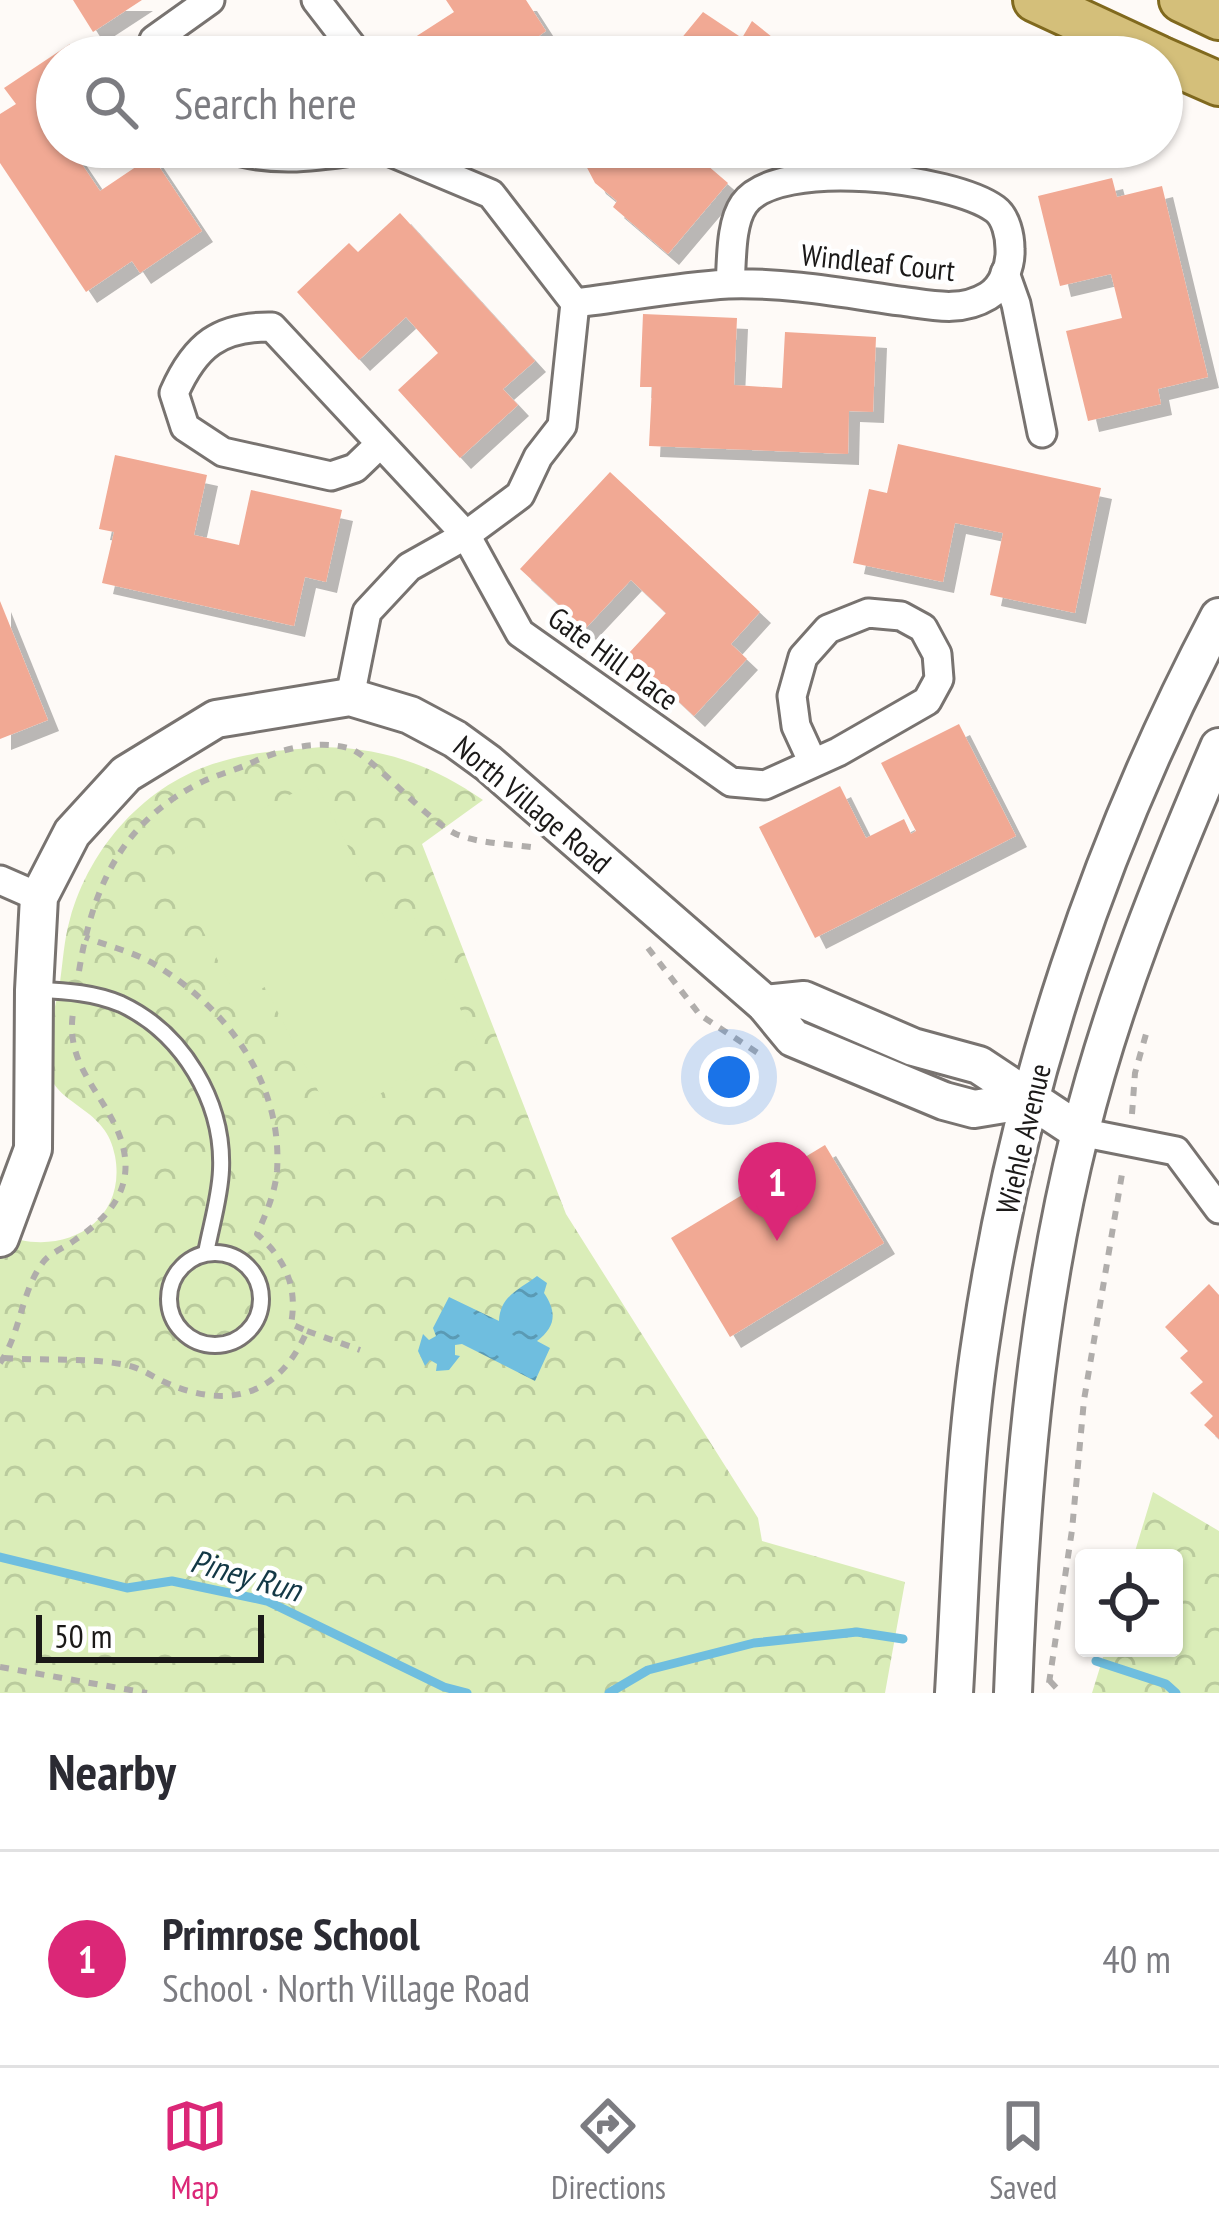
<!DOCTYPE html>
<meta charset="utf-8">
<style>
:root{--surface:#fff;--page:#f7f7f7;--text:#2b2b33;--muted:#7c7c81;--line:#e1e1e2;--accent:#db2777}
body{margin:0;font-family:"PT Sans Narrow",sans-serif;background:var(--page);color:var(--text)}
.controls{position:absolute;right:36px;bottom:36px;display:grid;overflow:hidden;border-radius:12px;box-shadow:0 3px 9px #0004}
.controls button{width:108px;height:108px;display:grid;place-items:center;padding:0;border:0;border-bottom:3px solid var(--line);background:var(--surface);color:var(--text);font:60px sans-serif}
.scale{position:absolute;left:36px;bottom:30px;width:228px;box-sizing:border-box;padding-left:12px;border:6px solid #1b1918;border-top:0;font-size:33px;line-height:42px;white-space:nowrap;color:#1b1918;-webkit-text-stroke:9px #fff;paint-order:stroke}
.you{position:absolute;left:729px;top:1077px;width:42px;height:42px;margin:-30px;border:9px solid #fff;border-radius:50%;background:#1a73e8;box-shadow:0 0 0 18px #1a73e833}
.badge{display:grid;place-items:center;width:78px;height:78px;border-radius:50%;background:var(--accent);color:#fff;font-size:39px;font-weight:700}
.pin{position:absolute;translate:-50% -99px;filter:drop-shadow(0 3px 6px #0008)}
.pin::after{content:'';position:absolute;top:63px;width:42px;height:36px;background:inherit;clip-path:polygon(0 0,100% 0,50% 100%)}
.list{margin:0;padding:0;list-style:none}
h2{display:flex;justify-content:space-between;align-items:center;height:156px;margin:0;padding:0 48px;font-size:51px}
h2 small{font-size:39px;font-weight:400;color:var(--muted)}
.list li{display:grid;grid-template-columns:78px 1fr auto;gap:36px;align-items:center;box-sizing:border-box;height:216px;padding:0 48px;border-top:3px solid var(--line)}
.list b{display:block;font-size:45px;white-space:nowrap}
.list p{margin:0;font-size:39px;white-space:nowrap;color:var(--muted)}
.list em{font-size:39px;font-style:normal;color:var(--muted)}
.icon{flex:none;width:66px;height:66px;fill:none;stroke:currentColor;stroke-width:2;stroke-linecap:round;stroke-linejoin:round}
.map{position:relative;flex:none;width:1219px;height:1693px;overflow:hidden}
.search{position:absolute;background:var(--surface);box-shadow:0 3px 9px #0004;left:36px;right:36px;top:36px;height:132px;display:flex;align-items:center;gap:30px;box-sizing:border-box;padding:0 42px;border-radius:66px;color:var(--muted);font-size:45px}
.sheet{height:372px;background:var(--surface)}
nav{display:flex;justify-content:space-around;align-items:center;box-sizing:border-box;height:168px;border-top:3px solid var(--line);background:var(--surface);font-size:33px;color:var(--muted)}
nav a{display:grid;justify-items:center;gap:6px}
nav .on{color:var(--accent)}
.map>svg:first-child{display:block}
.forest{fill:url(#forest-crowns)}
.pitch{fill:#daedb8}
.water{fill:url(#water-ripples)}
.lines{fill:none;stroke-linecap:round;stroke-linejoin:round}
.stream{stroke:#6fbedf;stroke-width:9}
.building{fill:#f1a994;filter:url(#shadow)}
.lane-casing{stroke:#787370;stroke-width:20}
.street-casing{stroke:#787370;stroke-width:33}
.secondary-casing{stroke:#787370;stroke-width:42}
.primary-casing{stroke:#80691e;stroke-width:48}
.path{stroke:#b0adab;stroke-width:6;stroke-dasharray:9 9;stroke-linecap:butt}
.lane{stroke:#fff;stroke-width:14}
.street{stroke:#fff;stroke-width:27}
.secondary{stroke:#fff;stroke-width:36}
.primary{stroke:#d4bf7a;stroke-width:42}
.labels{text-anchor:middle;stroke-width:9;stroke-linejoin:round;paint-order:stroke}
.street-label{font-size:30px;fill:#1b1918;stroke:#fff}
.water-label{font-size:33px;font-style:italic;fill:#133846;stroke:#fff}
</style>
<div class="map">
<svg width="1219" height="1693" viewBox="0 0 1219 1693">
<defs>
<pattern id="forest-crowns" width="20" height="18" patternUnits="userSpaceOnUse" patternTransform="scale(3)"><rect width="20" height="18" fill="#daedb8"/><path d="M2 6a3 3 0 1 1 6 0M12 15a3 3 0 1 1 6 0" fill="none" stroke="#bacb9d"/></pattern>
<pattern id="water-ripples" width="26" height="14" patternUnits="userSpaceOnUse" patternTransform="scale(3)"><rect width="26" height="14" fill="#6fbedf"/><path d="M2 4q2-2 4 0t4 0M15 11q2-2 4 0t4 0" fill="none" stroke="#5a9ab4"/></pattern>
<filter id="shadow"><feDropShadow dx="11" dy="11" stdDeviation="0" flood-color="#0004"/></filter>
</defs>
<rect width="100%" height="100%" fill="#fefaf7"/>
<g class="forest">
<path d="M 322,747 C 385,748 432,765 483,800 L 422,844 L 566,1214 L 758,1518 L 762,1541 L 905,1582 L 885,1693 L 0,1693 L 0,1233 C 57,1260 128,1226 115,1156 C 107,1108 58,1106 49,1073 C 42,1047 56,1009 60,982 C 63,962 64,939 70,919 C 90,846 148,781 223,761 C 255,751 289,750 322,747 Z"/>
<path d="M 1153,1492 L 1219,1531 L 1219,1693 L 1092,1693 L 1106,1648 L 1174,1648 L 1174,1558 L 1133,1558 Z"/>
</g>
<path class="pitch" d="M 315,782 L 386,921 L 410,910 L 478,1044 L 332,1118 L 265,987 L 238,1000 L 166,858 Z"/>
<path class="water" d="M 537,1276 L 547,1283 L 544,1293 C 557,1312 556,1327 537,1341 L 550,1348 L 535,1381 L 462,1344 L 455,1345 L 455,1355 L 460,1356 L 449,1370 L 436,1371 L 437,1364 L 430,1360 L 425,1366 L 418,1351 L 423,1334 L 429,1340 L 436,1336 L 433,1328 L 449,1297 L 499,1321 C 500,1295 521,1289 537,1276 Z"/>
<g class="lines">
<g class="stream">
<path d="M 0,1557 L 127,1588 L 172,1581 L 267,1601 L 444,1687 L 467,1693"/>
<path d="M 1096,1661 L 1166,1684 L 1176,1693"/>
<path d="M 609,1693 L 648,1670 L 754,1643 L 857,1632 L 903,1639"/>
</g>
</g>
<g class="building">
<path d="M 73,0 L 142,0 L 93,32 Z"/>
<path d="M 446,0 L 526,0 L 546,31 L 529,43 L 538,57 L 420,57 L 409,41 L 454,12 Z"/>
<path d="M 703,12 L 742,38 L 752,21 L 797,57 L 666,57 Z"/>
<path d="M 70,44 L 78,57 L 57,57 L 57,147 L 85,147 L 75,154 L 100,191 L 152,156 L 202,231 L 140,273 L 132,261 L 86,292 L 0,163 L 0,114 L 16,104 L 4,88 Z"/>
<path d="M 593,147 L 686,147 L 728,183 L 668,254 L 613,207 L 617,201 L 595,183 L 583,160 Z"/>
<path d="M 1112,178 L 1117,197 L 1162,186 L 1208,377 L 1158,389 L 1161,404 L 1088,421 L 1066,331 L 1122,318 L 1111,274 L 1060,286 L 1038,196 Z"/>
<path d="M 400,213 L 535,361 L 503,389 L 518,405 L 460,458 L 398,390 L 438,353 L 406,317 L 359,360 L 297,292 L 349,243 L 358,252 Z"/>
<path d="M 643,314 L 737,318 L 734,385 L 782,388 L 785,332 L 876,337 L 873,412 L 849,411 L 848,454 L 649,446 L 652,387 L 640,387 Z"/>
<path d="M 898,444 L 1101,488 L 1075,613 L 990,595 L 1003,533 L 955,523 L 943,582 L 853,563 L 869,489 L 887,493 Z"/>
<path d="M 115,455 L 207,475 L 194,535 L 239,545 L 251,490 L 342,510 L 326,582 L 305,577 L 294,626 L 102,583 L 114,532 L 99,529 Z"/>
<path d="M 610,472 L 760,612 L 731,644 L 747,659 L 694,716 L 628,654 L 666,613 L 631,580 L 585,629 L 520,569 Z"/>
<path d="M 0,601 L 48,720 L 0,739 Z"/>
<path d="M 959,724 L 1016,836 L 815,938 L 759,827 L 840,786 L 866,838 L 904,819 L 911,834 L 916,831 L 881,763 Z"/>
<path d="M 825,1145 L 884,1243 L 730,1337 L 671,1238 Z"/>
<path d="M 1209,1284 L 1219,1295 L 1219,1439 L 1204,1425 L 1213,1416 L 1190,1393 L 1203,1382 L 1180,1358 L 1188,1351 L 1165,1327 Z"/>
</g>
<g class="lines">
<defs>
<g id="lane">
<path d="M 39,990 C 67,991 95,993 121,1004 C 183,1033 224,1102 221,1170 C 220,1197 211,1226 206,1253"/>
<circle cx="215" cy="1299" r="46"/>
</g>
<g id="street">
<path d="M 316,0 L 360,57"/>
<path d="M 147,57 L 154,40 L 210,0"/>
<path d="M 225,147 C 275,165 327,155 378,147"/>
<path d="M 1005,273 L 1016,304 L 1042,433"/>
<path d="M 575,303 C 626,297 677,287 728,284 C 785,282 844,293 900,301 C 931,305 960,313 988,296 C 1003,287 1011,265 1010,249 C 1010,236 1006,217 995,209 C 953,178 778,156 744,204 C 730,224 732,261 730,284"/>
<path d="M 380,444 L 355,468 L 331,476 L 223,452 L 185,427 L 174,393 C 195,345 220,326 272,327 L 466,535 L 520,633 L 731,782 L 765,785 L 838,752 L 927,701 L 939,679 L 937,654 L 923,628 L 901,616 L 868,613 L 828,629 L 803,657 L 792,696 L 796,726 L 813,763"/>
<path d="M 350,697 L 367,612 L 409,567 L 466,535 L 520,495 L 538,457 L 562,426 L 575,303 L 491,194 L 379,147"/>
<path d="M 0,880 L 39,897"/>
<path d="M 1080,1132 L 1176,1151 L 1219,1209"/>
</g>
<g id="secondary">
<path d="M 765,1004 L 804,1000 L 913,1047 L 979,1065 L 1080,1132"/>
<path d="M 0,1238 L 33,1149 L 34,990 L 39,897 L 72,833 L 126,774 L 216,719 L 350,697 L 410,715 L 455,739 L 488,763 L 765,1004 L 793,1038 L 944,1101 L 974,1109 L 1029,1100"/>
<path d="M 954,1693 C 961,1575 963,1456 981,1339 C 1018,1087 1100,842 1219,617"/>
<path d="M 1013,1693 C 1020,1505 1034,1316 1080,1133 C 1113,1000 1165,873 1219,747"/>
</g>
<g id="primary">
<path d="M 1035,0 L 1158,57"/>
<path d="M 1181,0 L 1219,18"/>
<path d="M 1162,59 L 1219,84"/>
</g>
</defs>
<use href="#lane" class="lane-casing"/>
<use href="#street" class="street-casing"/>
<use href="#secondary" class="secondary-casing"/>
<use href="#primary" class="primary-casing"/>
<g class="path">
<path d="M 648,948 L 700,1015 L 764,1057"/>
<path d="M 79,971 C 93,885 123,819 206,780 C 220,774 235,770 249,764 C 278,750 315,739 348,748 C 371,754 423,818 456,834 C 479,844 513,844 538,848"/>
<path d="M 1132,1114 L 1135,1073 L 1148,1027"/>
<path d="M 307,1331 L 360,1350"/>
<path d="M 4,1358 C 45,1361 86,1357 126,1365 C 142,1368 154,1378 169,1384 C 231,1410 280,1394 307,1331 L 291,1324 C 298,1286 285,1259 257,1234 C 266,1214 275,1193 277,1171 C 283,1083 227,1008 154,964 C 134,952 107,946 85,937"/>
<path d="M 0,1363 C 21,1333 21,1290 44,1261 C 52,1252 66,1247 75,1240 C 120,1210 140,1175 114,1123 C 95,1085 66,1060 73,1013"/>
<path d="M 0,1667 L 147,1693"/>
<path d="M 1050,1681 L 1061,1693"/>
<path d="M 1049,1683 L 1072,1530 L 1084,1400 L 1123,1168"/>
</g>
<use href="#lane" class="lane"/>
<use href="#street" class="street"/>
<use href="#secondary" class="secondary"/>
<use href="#primary" class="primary"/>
</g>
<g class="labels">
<g class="street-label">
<text transform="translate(878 263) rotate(6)" y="10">Windleaf Court</text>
<text transform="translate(613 659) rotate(36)" y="10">Gate Hill Place</text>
<text transform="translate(532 805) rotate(40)" y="10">North Village Road</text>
<text transform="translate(1024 1139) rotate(-77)" y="10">Wiehle Avenue</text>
</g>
<g class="water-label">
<text transform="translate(246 1575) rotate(16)" y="12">Piney Run</text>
</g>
</g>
</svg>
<div class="controls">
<button><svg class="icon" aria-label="locate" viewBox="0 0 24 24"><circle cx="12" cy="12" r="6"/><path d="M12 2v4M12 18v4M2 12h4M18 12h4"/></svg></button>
</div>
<div class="scale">50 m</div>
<div class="you"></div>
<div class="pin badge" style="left:777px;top:1241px">1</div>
<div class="search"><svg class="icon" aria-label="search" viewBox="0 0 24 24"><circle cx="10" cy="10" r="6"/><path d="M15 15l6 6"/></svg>Search here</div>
</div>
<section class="sheet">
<h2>Nearby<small></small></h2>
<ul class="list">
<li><span class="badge">1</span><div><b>Primrose School</b><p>School · North Village Road</p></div><em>40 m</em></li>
</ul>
</section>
<nav>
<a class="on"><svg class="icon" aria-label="map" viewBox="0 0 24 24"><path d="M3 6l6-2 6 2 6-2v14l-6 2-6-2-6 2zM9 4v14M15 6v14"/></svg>Map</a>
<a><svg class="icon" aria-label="directions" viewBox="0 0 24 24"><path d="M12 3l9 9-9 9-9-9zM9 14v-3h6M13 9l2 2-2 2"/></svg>Directions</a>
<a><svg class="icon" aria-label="saved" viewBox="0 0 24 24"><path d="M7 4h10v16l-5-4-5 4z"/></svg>Saved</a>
</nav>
